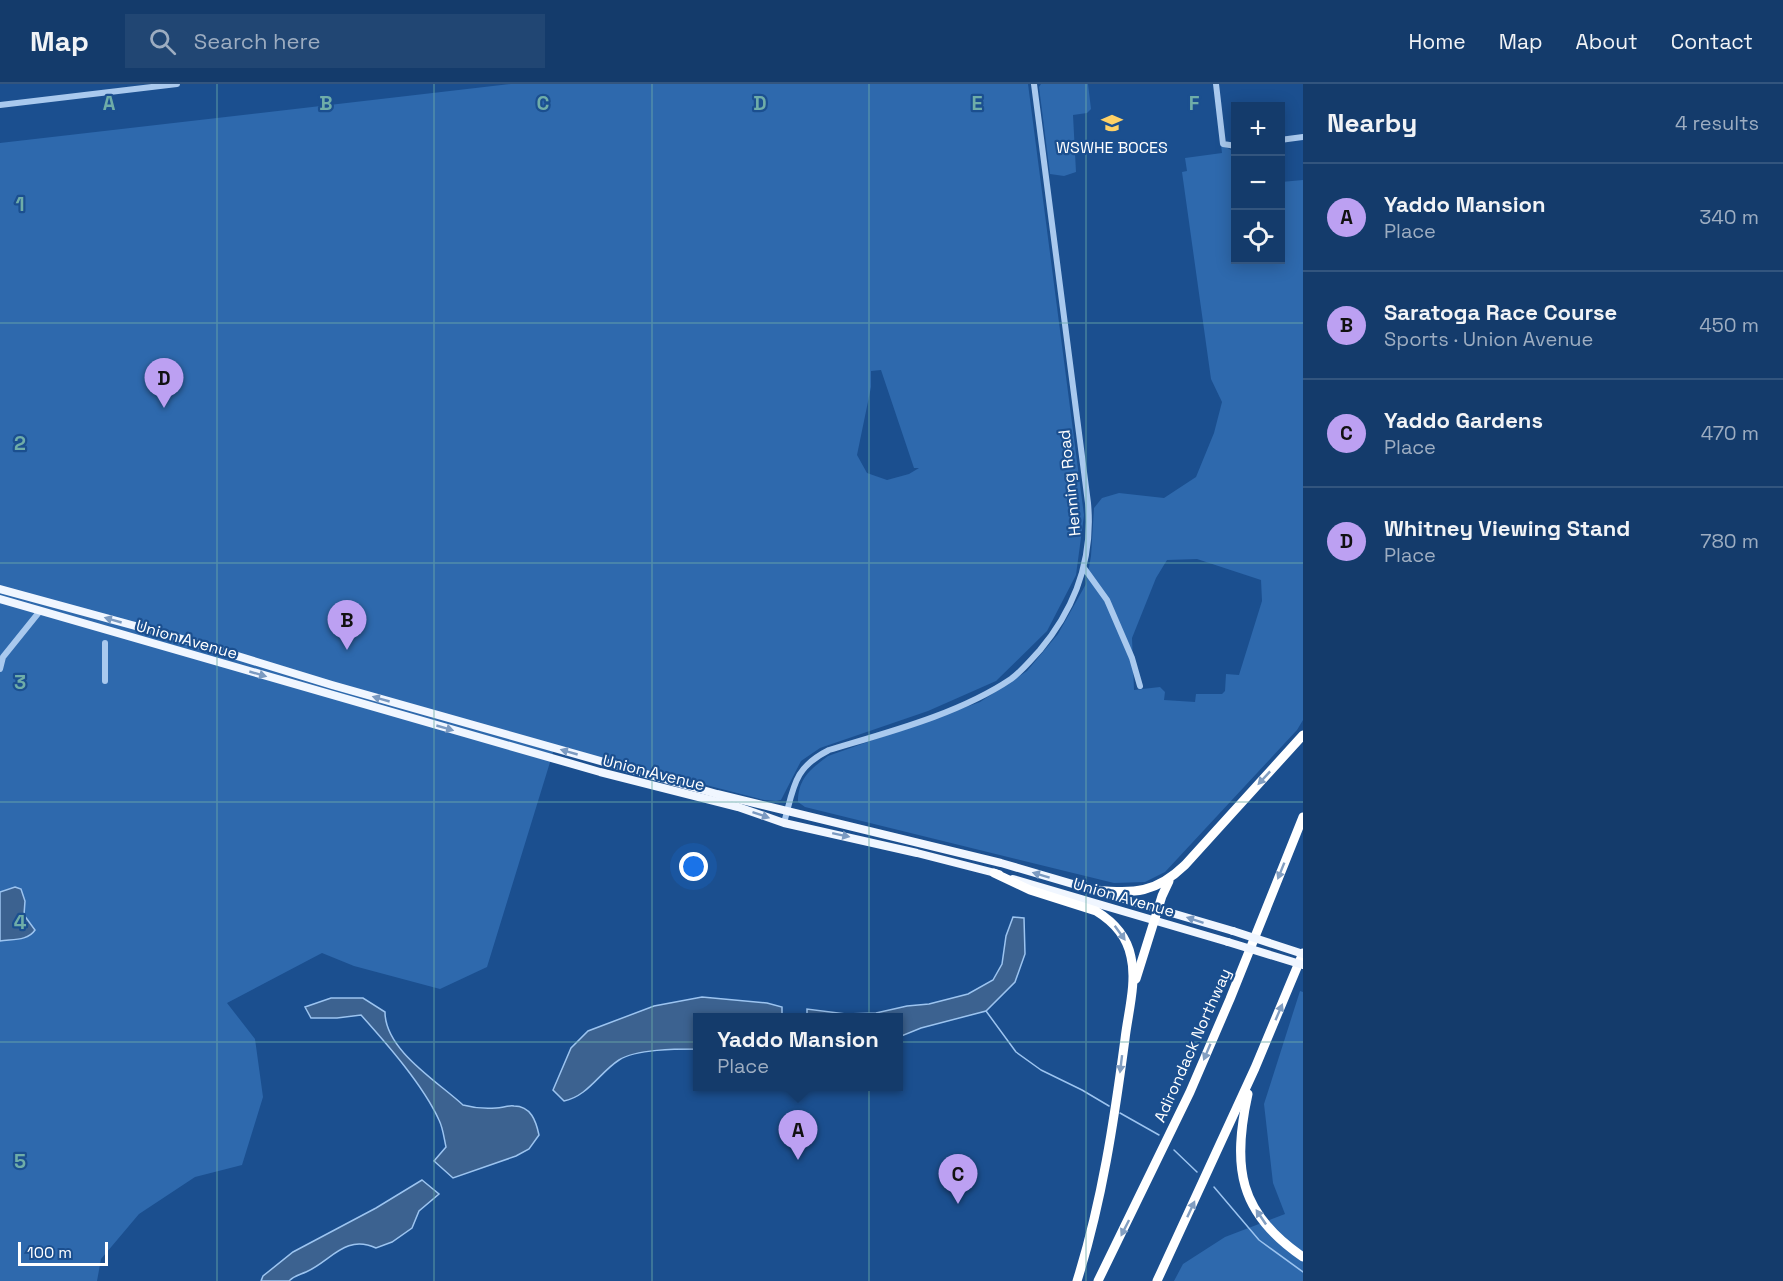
<!DOCTYPE html>
<meta charset="utf-8">
<style>
:root{--surface:#143b6b;--page:#214673;--text:#f1f3f6;--muted:#9dadc1;--line:#33557e;--accent:#bca0f2}
body{margin:0;font-family:"Space Grotesk",sans-serif;background:var(--page);color:var(--text)}
.controls{position:absolute;right:18px;top:18px;display:grid;overflow:hidden;border-radius:0px;box-shadow:0 3px 15px #0003}
.controls button{width:54px;height:54px;display:grid;place-items:center;padding:0;border:0;border-bottom:2px solid var(--line);background:var(--surface);color:var(--text);font:30px sans-serif}
.scale{position:absolute;left:18px;bottom:15px;width:90px;box-sizing:border-box;padding-left:6px;border:3px solid #fff;border-top:0;font-size:16px;line-height:21px;white-space:nowrap;color:#fff;-webkit-text-stroke:4px #1b4f8f;paint-order:stroke}
.you{position:absolute;left:694px;top:783px;width:21px;height:21px;margin:-15px;border:4px solid #fff;border-radius:50%;background:#1a73e8;box-shadow:0 0 0 9px #1a73e833}
.badge{display:grid;place-items:center;width:39px;height:39px;border-radius:50%;background:var(--accent);color:#111;font-size:20px;font-weight:700}
.pin{position:absolute;translate:-50% -50px;filter:drop-shadow(0 2px 3px #0008)}
.pin::after{content:'';position:absolute;top:32px;width:21px;height:18px;background:inherit;clip-path:polygon(0 0,100% 0,50% 100%)}
.popup{position:absolute;left:693px;top:929px;width:210px;height:78px;box-sizing:border-box;display:grid;place-content:center;border-radius:0px;background:var(--surface);filter:drop-shadow(0 2px 4px #0005);font-size:20px;white-space:nowrap;color:var(--muted)}
.popup b{font-size:22px;color:var(--text)}
.popup::after{content:'';position:absolute;left:50%;top:100%;margin-left:-12px;border:12px solid transparent;border-top-color:var(--surface)}
.list{margin:0;padding:0;list-style:none}
h2{display:flex;justify-content:space-between;align-items:center;height:78px;margin:0;padding:0 24px;font-size:26px}
h2 small{font-size:20px;font-weight:400;color:var(--muted)}
.list li{display:grid;grid-template-columns:39px 1fr auto;gap:18px;align-items:center;box-sizing:border-box;height:108px;padding:0 24px;border-top:2px solid var(--line)}
.list b{display:block;font-size:22px;white-space:nowrap}
.list p{margin:0;font-size:20px;white-space:nowrap;color:var(--muted)}
.list em{font-size:20px;font-style:normal;color:var(--muted)}
.icon{flex:none;width:33px;height:33px;fill:none;stroke:currentColor;stroke-width:2;stroke-linecap:round;stroke-linejoin:round}
.map{position:relative;flex:none;width:1303px;height:1197px;overflow:hidden}
header{display:flex;align-items:center;gap:36px;box-sizing:border-box;height:84px;padding:0 30px;background:var(--surface);border-bottom:2px solid var(--line)}
header strong{font-size:28px}
nav{display:flex;gap:33px;margin-inline-start:auto;font-size:21px}
.search{width:420px;height:54px;background:var(--page);display:flex;align-items:center;gap:15px;box-sizing:border-box;padding:0 21px;border-radius:0px;color:var(--muted);font-size:22px}
main{display:flex}
aside{flex:1;background:var(--surface)}
.map>svg:first-child{display:block}
.green{fill:#2e69ad;fill-rule:evenodd}
.water{fill:#3c6290;stroke:#9cc4f0;stroke-width:1.5}
.lines{fill:none;stroke-linecap:round;stroke-linejoin:round}
.stream{stroke:#9cc4f0;stroke-width:1.5}
.minor{stroke:#a9c9ee;stroke-width:6}
.major{stroke:#f0f6ff;stroke-width:8}
.highway{stroke:#fff;stroke-width:9}
.major-bridge{stroke:#f0f6ff;stroke-width:8}
.oneway{fill:#7b9ac1}
.oneway2{fill:#829ec1}
.grid{fill:none;stroke:#6fada8;stroke-width:1.5;stroke-opacity:0.55}
.labels{text-anchor:middle;stroke-width:4.5;stroke-linejoin:round;paint-order:stroke}
.poi-label{font-size:16px;fill:#fff;stroke:#1b4f8f}
.street-label{font-size:16px;fill:#fff;stroke:#1b4f8f}
.grid-label{font-size:20px;text-anchor:middle;font-weight:bold;fill:#6fada8;stroke:#1b4f8f;stroke-width:4.5;stroke-linejoin:round;paint-order:stroke}
</style>
<header>
<strong>Map</strong>
<div class="search"><svg class="icon" aria-label="search" viewBox="0 0 24 24"><circle cx="10" cy="10" r="6"/><path d="M15 15l6 6"/></svg>Search here</div>
<nav><a>Home</a><a>Map</a><a>About</a><a>Contact</a></nav>
</header>
<main>
<div class="map">
<svg width="1303" height="1197" viewBox="0 0 1303 1197">
<rect width="100%" height="100%" fill="#1b4f8f"/>
<g class="green">
<path d="M 511,0 L 1028,0 L 1084,431 L 1076,491 L 1047,547 L 996,597 L 928,627 L 820,664 L 801,677 L 781,716 L 776,717 L 764,716 L 555,662 L 487,883 L 440,905 L 354,882 L 322,869 L 227,919 L 255,955 L 263,1013 L 242,1081 L 195,1093 L 139,1130 L 101,1175 L 97,1197 L 0,1197 L 0,59 ZM 881,286 L 914,384 L 919,384 L 909,390 L 887,396 L 867,389 L 857,371 L 871,303 L 871,287 Z"/>
<path d="M 1041,0 L 1088,0 L 1091,25 L 1087,29 L 1073,31 L 1076,88 L 1064,92 L 1050,90 L 1039,3 Z"/>
<path d="M 1221,60 L 1231,66 L 1236,102 L 1236,176 L 1280,176 L 1281,98 L 1303,96 L 1303,636 L 1297,646 L 1165,788 L 1145,798 L 1114,799 L 805,723 L 798,718 C 798,694 811,685 828,672 L 980,618 L 1027,587 L 1058,550 L 1086,500 L 1091,472 L 1094,424 L 1102,414 L 1119,409 L 1164,414 L 1196,393 L 1214,349 L 1222,318 L 1211,295 L 1182,88 L 1187,87 L 1185,74 L 1222,69 ZM 1197,475 L 1261,496 L 1262,517 L 1239,591 L 1226,590 L 1225,607 L 1222,610 L 1196,610 L 1195,618 L 1164,616 L 1165,608 L 1160,603 L 1134,606 L 1132,554 L 1156,494 L 1167,476 Z"/>
<path d="M 1300,907 L 1303,908 L 1303,1197 L 1174,1197 L 1183,1180 L 1225,1153 L 1285,1130 L 1273,1099 L 1264,1020 Z"/>
</g>
<g class="water">
<path d="M 15,803 L 21,805 L 25,817 L 24,831 L 35,846 C 28,857 12,855 0,857 L 0,808 Z"/>
<path d="M 1013,833 L 1024,834 L 1025,870 L 1015,898 L 986,927 L 921,944 L 899,953 L 898,934 L 807,933 L 807,925 L 846,930 L 876,929 L 907,922 L 929,920 L 968,910 L 993,896 L 1002,880 L 1006,852 Z"/>
<path d="M 702,913 L 767,919 L 782,923 L 782,933 L 698,934 L 697,965 C 677,965 636,965 619,976 C 599,989 588,1012 564,1017 L 553,1006 L 571,964 L 588,947 L 654,922 Z"/>
<path d="M 331,914 L 363,914 L 385,928 C 385,966 437,997 463,1021 C 474,1024 484,1025 496,1024 C 502,1024 508,1021 514,1022 C 531,1022 536,1037 539,1051 L 529,1065 L 516,1072 L 453,1094 L 434,1077 L 446,1063 C 444,1054 443,1044 439,1036 C 423,1001 387,960 361,931 L 337,934 L 311,934 L 305,923 Z"/>
<path d="M 422,1096 L 439,1110 L 419,1127 L 412,1144 L 392,1158 L 376,1164 C 345,1150 331,1177 306,1188 C 299,1191 295,1191 289,1197 L 261,1197 L 263,1192 L 293,1168 L 376,1124 Z"/>
</g>
<g class="lines">
<g class="stream">
<path d="M 986,927 L 1016,968 L 1041,986 L 1082,1006 L 1109,1022"/>
<path d="M 1120,1029 L 1159,1051"/>
<path d="M 1174,1066 L 1197,1088"/>
<path d="M 1214,1103 L 1259,1156 L 1303,1188"/>
</g>
<g class="minor">
<path d="M 1216,0 L 1223,60 L 1236,62"/>
<path d="M 0,21 L 177,0"/>
<path d="M 1280,56 L 1303,53"/>
<path d="M 1084,484 L 1107,516 L 1132,574 L 1140,602"/>
<path d="M 0,585 L 3,573 L 40,527"/>
<path d="M 105,597 L 105,559"/>
<path d="M 784,739 C 794,703 793,684 829,666 C 889,648 959,630 1011,595 C 1022,587 1031,576 1040,566 C 1076,523 1093,474 1088,419 L 1034,0"/>
</g>
<g class="major">
<path d="M 0,505 L 172,552 L 332,601 L 717,710 L 1001,779 L 1233,847"/>
<path d="M 0,515 L 600,688 L 738,723 L 784,739 L 917,769 L 999,790"/>
<path d="M 1013,795 L 1228,858"/>
</g>
<g class="highway">
<path d="M 994,789 L 1030,806 L 1096,827 C 1114,838 1127,852 1131,873 C 1137,898 1128,929 1125,955 C 1114,1037 1102,1118 1077,1197"/>
<path d="M 1096,806 C 1134,810 1156,809 1185,781 L 1303,651"/>
<path d="M 1136,895 L 1162,812 L 1169,797"/>
<path d="M 1248,1010 C 1232,1082 1238,1129 1303,1173"/>
<path d="M 1098,1197 L 1190,1008 L 1230,915 L 1303,733"/>
<path d="M 1157,1197 L 1255,984 L 1303,869"/>
</g>
<g class="major-bridge">
<path d="M 1233,847 L 1303,870"/>
<path d="M 1228,858 L 1303,881"/>
</g>
</g>
<defs><path id="oneway-solid" d="M-6-.8H1V-3.2L6.5 0L1 3.2V.8H-6Z" transform="scale(1.5)"/></defs>
<g class="oneway">
<use href="#oneway-solid" transform="translate(113 536) rotate(-164)"/>
<use href="#oneway-solid" transform="translate(258 590) rotate(16)"/>
<use href="#oneway-solid" transform="translate(381 615) rotate(-164)"/>
<use href="#oneway-solid" transform="translate(445 644) rotate(16)"/>
<use href="#oneway-solid" transform="translate(569 668) rotate(-164)"/>
<use href="#oneway-solid" transform="translate(761 731) rotate(19)"/>
<use href="#oneway-solid" transform="translate(841 751) rotate(12)"/>
<use href="#oneway-solid" transform="translate(1041 791) rotate(-163)"/>
<use href="#oneway-solid" transform="translate(1195 836) rotate(-162)"/>
</g>
<g class="oneway2">
<use href="#oneway-solid" transform="translate(1264 694) rotate(133)"/>
<use href="#oneway-solid" transform="translate(1281 787) rotate(112)"/>
<use href="#oneway-solid" transform="translate(1120 849) rotate(54)"/>
<use href="#oneway-solid" transform="translate(1279 928) rotate(-67)"/>
<use href="#oneway-solid" transform="translate(1207 968) rotate(113)"/>
<use href="#oneway-solid" transform="translate(1121 980) rotate(97)"/>
<use href="#oneway-solid" transform="translate(1191 1125) rotate(-65)"/>
<use href="#oneway-solid" transform="translate(1261 1133) rotate(-124)"/>
<use href="#oneway-solid" transform="translate(1125 1144) rotate(117)"/>
</g>
<path class="grid" d="M 217,0 L 217,1197M 434,0 L 434,1197M 652,0 L 652,1197M 869,0 L 869,1197M 1086,0 L 1086,1197M 0,239 L 1303,239M 0,479 L 1303,479M 0,718 L 1303,718M 0,958 L 1303,958"/>
<defs>
<symbol id="school-bare" viewBox="-9 -9 18 18"><path d="M0-5L7-2L0 1L-7-2ZM-4 1L0 2.5L4 1V4Q0 6-4 4Z" fill="#ffd166" stroke="#1b4f8f" stroke-width="2.5" paint-order="stroke"/></symbol>
</defs>
<g fill-rule="evenodd">
<use href="#school-bare" x="1097" y="24" width="30" height="30"/>
</g>
<g class="labels">
<g class="poi-label">
<text x="1112" y="69">WSWHE BOCES</text>
</g>
<g class="street-label">
<text transform="translate(1069 399) rotate(-96)" y="6">Henning Road</text>
<text transform="translate(187 555) rotate(16)" y="6">Union Avenue</text>
<text transform="translate(654 688) rotate(14)" y="6">Union Avenue</text>
<text transform="translate(1124 813) rotate(16)" y="6">Union Avenue</text>
<text transform="translate(1192 961) rotate(-66)" y="6">Adirondack Northway</text>
</g>
</g>
<g class="grid-label">
<text x="109" y="26">A</text>
<text x="326" y="26">B</text>
<text x="543" y="26">C</text>
<text x="760" y="26">D</text>
<text x="977" y="26">E</text>
<text x="1194" y="26">F</text>
<text x="20" y="127">1</text>
<text x="20" y="366">2</text>
<text x="20" y="605">3</text>
<text x="20" y="845">4</text>
<text x="20" y="1084">5</text>
</g>
</svg>
<div class="controls">
<button>+</button>
<button>−</button>
<button><svg class="icon" aria-label="locate" viewBox="0 0 24 24"><circle cx="12" cy="12" r="6"/><path d="M12 2v4M12 18v4M2 12h4M18 12h4"/></svg></button>
</div>
<div class="scale">100 m</div>
<div class="you"></div>
<div class="pin badge" style="left:798px;top:1076px">A</div>
<div class="popup"><b>Yaddo Mansion</b>Place</div>
<div class="pin badge" style="left:347px;top:566px">B</div>
<div class="pin badge" style="left:958px;top:1120px">C</div>
<div class="pin badge" style="left:164px;top:324px">D</div>
</div>
<aside>
<h2>Nearby<small>4 results</small></h2>
<ul class="list">
<li><span class="badge">A</span><div><b>Yaddo Mansion</b><p>Place</p></div><em>340 m</em></li>
<li><span class="badge">B</span><div><b>Saratoga Race Course</b><p>Sports · Union Avenue</p></div><em>450 m</em></li>
<li><span class="badge">C</span><div><b>Yaddo Gardens</b><p>Place</p></div><em>470 m</em></li>
<li><span class="badge">D</span><div><b>Whitney Viewing Stand</b><p>Place</p></div><em>780 m</em></li>
</ul>
</aside>
</main>
